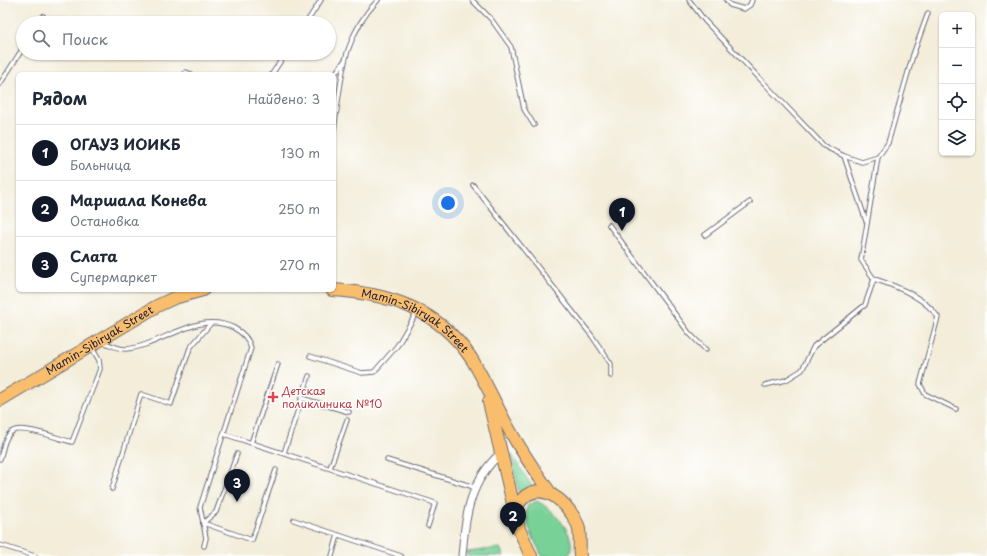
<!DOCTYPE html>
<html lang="ru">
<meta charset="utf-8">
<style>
:root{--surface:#fff;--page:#f2f2f3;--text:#1f2937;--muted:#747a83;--line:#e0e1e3;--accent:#111827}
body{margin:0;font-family:"Playpen Sans",sans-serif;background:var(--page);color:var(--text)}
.controls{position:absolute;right:12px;top:12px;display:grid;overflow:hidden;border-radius:6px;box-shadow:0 1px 3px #0004}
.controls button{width:36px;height:36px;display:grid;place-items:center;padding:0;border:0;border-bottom:1px solid var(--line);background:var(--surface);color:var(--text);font:20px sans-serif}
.you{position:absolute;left:448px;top:203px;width:14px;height:14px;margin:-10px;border:3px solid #fff;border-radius:50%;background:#1a73e8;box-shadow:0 0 0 6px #1a73e833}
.badge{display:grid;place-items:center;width:26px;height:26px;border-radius:50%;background:var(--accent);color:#fff;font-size:13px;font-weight:700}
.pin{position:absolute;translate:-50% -33px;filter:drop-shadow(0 1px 2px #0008)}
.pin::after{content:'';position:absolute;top:21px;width:14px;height:12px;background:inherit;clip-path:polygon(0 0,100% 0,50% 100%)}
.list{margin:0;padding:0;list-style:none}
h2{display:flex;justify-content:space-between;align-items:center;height:52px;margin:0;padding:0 16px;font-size:17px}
h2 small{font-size:13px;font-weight:400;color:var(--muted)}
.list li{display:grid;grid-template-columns:26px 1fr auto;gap:12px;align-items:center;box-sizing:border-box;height:56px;padding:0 16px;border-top:1px solid var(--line)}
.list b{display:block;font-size:15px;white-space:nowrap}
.list p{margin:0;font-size:13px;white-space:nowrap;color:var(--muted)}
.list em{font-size:13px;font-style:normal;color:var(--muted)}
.icon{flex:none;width:22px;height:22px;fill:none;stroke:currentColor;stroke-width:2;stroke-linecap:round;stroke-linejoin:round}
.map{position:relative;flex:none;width:987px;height:556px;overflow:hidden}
.search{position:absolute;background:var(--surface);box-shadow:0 1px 3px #0004;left:16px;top:16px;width:320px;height:44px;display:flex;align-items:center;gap:10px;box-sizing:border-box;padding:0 14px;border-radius:22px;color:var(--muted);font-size:15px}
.panel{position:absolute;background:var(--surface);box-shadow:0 1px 3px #0004;left:16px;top:72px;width:320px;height:220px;border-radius:6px}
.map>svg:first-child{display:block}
.green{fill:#78d197;stroke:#4d7a69}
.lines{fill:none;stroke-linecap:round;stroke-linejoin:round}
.service-casing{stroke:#6b6973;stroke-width:5.5}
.minor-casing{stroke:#6b6973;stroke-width:9}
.primary-casing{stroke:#6b6973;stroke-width:14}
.service{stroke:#fff;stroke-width:3.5}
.minor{stroke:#fff;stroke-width:7}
.primary{stroke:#f9be6d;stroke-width:12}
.health-dot{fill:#e0444e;stroke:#fff;stroke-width:1.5}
.labels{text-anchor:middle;stroke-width:3;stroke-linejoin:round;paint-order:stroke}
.street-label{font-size:11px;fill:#22223b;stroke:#fff}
.health-label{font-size:11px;fill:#be3a42;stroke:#fff;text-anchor:start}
</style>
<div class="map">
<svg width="987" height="556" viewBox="0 0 987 556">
<rect width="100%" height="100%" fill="#fff"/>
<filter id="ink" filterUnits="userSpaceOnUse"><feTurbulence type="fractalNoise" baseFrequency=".025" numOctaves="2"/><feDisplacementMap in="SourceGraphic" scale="8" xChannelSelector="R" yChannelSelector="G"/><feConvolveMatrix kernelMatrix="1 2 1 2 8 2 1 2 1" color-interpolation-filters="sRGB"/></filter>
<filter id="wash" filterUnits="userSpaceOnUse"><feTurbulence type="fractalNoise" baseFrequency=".012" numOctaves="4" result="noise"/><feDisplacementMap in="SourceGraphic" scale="16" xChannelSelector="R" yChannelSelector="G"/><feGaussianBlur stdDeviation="0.9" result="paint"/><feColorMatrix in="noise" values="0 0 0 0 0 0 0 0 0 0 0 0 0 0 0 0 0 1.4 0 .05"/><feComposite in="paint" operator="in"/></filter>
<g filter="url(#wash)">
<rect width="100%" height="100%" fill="#f3edda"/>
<g class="green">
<path d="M 511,453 L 532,486 L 519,494 Z"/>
<path d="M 537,501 C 553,509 581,538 568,556 L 542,556 C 535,540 522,522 528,505 Z"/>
<path d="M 500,548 L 504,556 L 467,556 L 467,552 Z"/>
</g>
</g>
<g filter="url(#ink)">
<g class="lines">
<defs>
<g id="service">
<path d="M 472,0 L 491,19 L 511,47 L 524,109 L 534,125"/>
<path d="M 689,0 L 705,21 L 824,146 L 844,156 L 862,162 L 878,157 L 888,143 L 913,55 L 928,13"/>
<path d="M 726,0 L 730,5 L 744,9 L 750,5 L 752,0"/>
<path d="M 39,23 L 43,16"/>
<path d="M 306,23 L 321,0"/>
<path d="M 184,74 L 186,72 L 191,74"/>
<path d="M 272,74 L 286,53"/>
<path d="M 334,75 L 345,60"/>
<path d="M 0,84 L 23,48"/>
<path d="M 334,129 C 342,80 341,38 378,0"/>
<path d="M 844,156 L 866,221"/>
<path d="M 878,157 L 861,260 L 874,279 C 897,286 924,297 938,317 L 920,384 L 925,394 L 956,409"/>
<path d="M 473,185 L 592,336 L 611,364 L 611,376"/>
<path d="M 609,225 L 689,333 L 706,350"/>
<path d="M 705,235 L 750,202"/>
<path d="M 102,342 C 109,344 118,349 125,349 C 161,347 197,309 234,328 C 243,333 248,338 251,348 L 200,507 L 206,538 L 204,546"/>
<path d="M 310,356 L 362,373 L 374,372 L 397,346 L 417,312"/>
<path d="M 765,385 L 786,380 L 802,370 L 814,346 L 865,305 L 874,279"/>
<path d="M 301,398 L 349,412"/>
<path d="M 224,434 L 435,503 L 428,526"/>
<path d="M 251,443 L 278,364"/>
<path d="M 284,453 L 309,376"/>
<path d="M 0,459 C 3,450 4,436 13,431 C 23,425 60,439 72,442 L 100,369 L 99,360 L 92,348"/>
<path d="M 387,460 L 474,487"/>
<path d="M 330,468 L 347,420"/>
<path d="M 112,489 L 141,394 L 171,404 L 190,348 L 211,323"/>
<path d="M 294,520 L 401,556"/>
<path d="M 203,523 L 252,540 L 276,470"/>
<path d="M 203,523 L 216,512 L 237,454"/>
<path d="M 0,545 L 35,556"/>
<path d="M 332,556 L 338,535"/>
</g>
<path id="minor" d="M 462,556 C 465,515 470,480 502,452"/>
<g id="primary">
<path id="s1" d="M 332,290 C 388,293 438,309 471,358 C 483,377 493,399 504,420 C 518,446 534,470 551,494"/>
<path id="s2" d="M 0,400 L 157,306 L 174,298 L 203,290"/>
<path d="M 489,402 L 519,529 L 531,556"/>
<path d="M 515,510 C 533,473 566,498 578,525 C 581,533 579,547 580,556"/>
</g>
</defs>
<use href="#service" class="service-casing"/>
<use href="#minor" class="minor-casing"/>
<use href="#primary" class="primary-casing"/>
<use href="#service" class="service"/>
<use href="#minor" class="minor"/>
<use href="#primary" class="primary"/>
</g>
</g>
<path class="health-dot" d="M271 391h4v4h4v4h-4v4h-4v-4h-4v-4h4z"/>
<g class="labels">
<g class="street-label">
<text dy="4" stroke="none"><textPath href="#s1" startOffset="91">Mamin-Sibiryak Street</textPath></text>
<text dy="4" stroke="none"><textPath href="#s2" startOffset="116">Mamin-Sibiryak Street</textPath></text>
</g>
<g class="health-label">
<text x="282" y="395">Детская<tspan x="282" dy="13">поликлиника №10</tspan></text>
</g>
</g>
</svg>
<div class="controls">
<button>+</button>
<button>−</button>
<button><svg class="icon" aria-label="locate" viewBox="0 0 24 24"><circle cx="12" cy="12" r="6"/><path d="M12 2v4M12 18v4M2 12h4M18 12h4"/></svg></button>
<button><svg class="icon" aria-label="layers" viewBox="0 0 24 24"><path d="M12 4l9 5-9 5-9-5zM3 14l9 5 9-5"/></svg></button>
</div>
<div class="you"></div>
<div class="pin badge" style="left:622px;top:231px">1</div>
<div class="pin badge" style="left:513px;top:535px">2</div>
<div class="pin badge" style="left:237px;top:502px">3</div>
<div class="search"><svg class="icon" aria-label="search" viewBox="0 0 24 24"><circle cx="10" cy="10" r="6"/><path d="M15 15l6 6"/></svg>Поиск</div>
<section class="panel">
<h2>Рядом<small>Найдено: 3</small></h2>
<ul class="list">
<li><span class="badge">1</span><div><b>ОГАУЗ ИОИКБ</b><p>Больница</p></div><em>130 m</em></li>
<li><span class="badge">2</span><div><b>Маршала Конева</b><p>Остановка</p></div><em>250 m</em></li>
<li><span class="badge">3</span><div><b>Слата</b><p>Супермаркет</p></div><em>270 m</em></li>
</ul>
</section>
</div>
